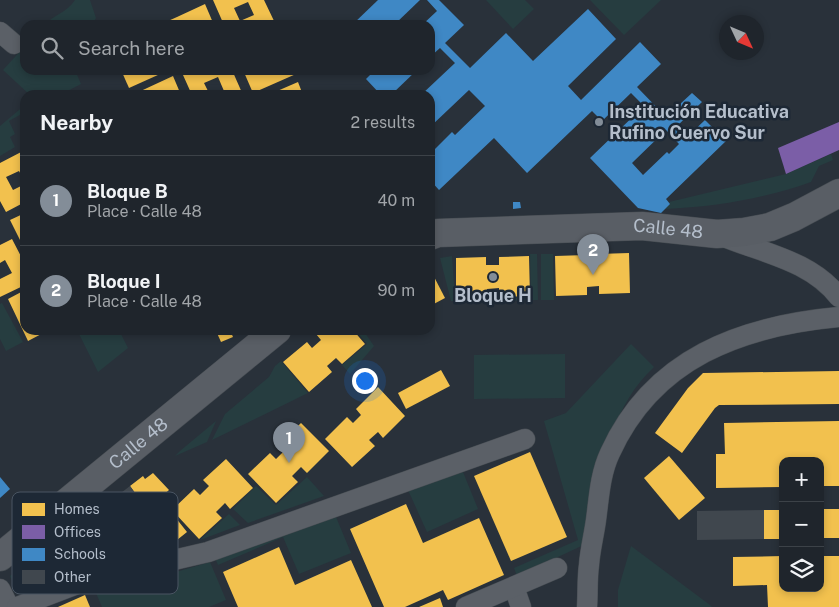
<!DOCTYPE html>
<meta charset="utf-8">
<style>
:root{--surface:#1f252c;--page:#272d34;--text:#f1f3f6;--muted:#a1a5a9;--line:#3c4248;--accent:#838d98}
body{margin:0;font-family:"Public Sans",sans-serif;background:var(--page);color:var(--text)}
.controls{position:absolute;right:15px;bottom:15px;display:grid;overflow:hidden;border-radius:10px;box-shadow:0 2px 8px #0003}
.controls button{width:45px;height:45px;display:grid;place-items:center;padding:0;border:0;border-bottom:1px solid var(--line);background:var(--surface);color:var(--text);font:25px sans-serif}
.compass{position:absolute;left:719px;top:15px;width:45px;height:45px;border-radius:50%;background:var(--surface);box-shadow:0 2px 8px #0003;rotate:134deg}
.you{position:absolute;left:364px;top:380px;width:18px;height:18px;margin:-12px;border:4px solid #fff;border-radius:50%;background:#1a73e8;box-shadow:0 0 0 8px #1a73e833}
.badge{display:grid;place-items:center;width:32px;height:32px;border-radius:50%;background:var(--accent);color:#fff;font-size:16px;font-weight:700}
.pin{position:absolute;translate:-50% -41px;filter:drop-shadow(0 1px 2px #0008)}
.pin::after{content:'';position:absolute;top:26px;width:18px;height:15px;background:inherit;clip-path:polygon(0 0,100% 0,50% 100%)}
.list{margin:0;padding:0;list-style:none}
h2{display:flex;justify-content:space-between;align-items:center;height:65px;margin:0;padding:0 20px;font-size:21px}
h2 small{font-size:16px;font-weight:400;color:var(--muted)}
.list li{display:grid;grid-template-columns:32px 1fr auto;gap:15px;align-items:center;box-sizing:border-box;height:90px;padding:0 20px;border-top:1px solid var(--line)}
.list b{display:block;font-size:19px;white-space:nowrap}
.list p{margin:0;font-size:16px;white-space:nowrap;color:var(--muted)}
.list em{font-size:16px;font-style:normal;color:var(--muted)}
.icon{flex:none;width:28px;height:28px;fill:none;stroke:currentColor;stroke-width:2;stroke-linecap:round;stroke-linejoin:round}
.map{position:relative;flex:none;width:839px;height:607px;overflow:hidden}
.search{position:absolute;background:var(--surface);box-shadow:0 2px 8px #0003;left:20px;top:20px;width:415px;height:55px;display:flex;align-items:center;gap:12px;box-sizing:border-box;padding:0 18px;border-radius:15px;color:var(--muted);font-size:19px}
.panel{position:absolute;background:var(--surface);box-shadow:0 2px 8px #0003;left:20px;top:90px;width:415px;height:245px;border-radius:15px}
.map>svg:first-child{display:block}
.green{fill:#263d40}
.homes{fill:#f2c14e;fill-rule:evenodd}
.offices{fill:#7b5ea7}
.schools{fill:#3f88c5;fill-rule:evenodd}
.building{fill:#40474e}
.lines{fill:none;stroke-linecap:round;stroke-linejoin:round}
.street-casing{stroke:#464c52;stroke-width:21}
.secondary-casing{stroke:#464c52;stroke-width:29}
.street{stroke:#5b6067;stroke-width:20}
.secondary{stroke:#595e65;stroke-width:28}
.poi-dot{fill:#838d98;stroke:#1d2835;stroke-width:2}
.labels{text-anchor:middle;stroke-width:5;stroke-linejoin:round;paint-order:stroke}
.poi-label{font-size:18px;font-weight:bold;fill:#b4becb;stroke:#1d2835;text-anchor:start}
.street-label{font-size:18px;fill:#b4becb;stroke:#1d2835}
.key{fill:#1d2835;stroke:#4a5562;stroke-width:1}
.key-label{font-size:14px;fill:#b4becb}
</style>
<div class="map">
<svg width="839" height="607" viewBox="0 0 839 607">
<rect width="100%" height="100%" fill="#29313a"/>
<g class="green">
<path d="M 75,0 L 90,0 L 96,18 L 92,25 L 45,25 C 54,14 67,13 75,0 Z"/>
<path d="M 486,0 L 525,0 L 534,9 L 513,29 Z"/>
<path d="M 590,0 L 661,0 L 624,35 Z"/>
<path d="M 25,46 L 25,70 L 75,70 L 81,84 L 60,95 L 30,95 L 3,70 Z"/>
<path d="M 25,105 L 25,112 L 9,121 L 15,134 L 10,137 L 15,147 L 0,156 L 0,126 Z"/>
<path d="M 831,154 L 833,160 L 819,166 L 811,182 C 763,199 715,207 665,209 L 670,204 L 669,202 L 786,174 Z"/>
<path d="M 530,254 L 537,254 L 538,300 L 498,301 L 498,298 L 531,297 Z"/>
<path d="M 541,254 L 553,254 L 554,300 L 541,300 Z"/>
<path d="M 452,256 L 455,298 L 488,298 L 489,290 L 493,290 L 493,301 L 451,301 L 440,258 Z"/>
<path d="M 2,303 L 23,342 L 6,351 L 0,339 L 0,304 Z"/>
<path d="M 77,330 L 119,330 L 128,348 L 98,372 Z"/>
<path d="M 355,330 L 363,330 L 374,346 L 350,374 L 342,365 L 367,344 Z"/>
<path d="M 631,344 L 654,367 C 605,412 601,482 588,543 L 517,576 L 514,568 L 578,540 L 544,421 L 566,413 Z"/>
<path d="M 565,354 L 565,398 L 474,399 L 474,355 Z"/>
<path d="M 281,361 L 308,393 L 212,440 L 225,414 L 269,377 L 275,366 Z"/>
<path d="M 216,421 L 207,442 L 175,456 L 180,451 Z"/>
<path d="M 463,472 L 478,509 L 427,532 L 408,490 Z"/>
<path d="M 307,477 L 324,496 L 248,523 L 233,509 L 256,486 L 276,505 Z"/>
<path d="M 229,514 L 240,525 L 200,540 Z"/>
<path d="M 336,517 L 351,553 L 299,574 L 283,537 L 218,565 L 215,558 Z"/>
<path d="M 631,546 L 710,605 L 712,607 L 618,607 L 618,590 Z"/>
<path d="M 210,562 L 226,600 L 209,607 L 102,607 L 93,586 L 176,572 Z"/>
<path d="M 25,564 L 39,587 L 26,592 L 16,590 L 10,576 Z"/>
</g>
<g class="homes">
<path d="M 213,0 L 264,0 L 275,23 L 224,25 ZM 248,2 L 254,15 L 240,21 L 234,8 Z"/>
<path d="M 205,4 L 214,25 L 159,25 L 177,17 Z"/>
<path d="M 121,70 L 169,70 L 129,88 Z"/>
<path d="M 195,70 L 232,70 L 243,95 L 214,95 L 224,91 L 218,77 L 204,83 L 210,95 L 192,95 L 183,75 Z"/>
<path d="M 243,70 L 260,70 L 261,72 L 266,70 L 294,70 L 296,74 L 253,93 Z"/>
<path d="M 173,76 L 181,95 L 132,95 L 145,89 Z"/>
<path d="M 298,82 L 303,95 L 268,95 Z"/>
<path d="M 25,150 L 25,182 L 19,171 L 6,177 L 13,190 L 25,184 L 25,202 L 6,212 L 0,201 L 0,163 Z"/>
<path d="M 25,213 L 25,250 L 10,220 Z"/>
<path d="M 12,239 L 25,264 L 25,285 L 0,297 L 0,279 L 12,273 L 5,260 L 0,263 L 0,245 Z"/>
<path d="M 629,253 L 630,293 L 599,294 L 599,286 L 587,287 L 587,295 L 556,296 L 555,256 L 586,255 L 586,263 L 598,263 L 598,254 Z"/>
<path d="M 529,256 L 530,296 L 499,297 L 499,288 L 487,289 L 487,297 L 456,297 L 456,258 L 486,257 L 486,265 L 499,265 L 499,257 Z"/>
<path d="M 430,269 L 445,298 L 430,306 Z"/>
<path d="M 25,290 L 25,330 L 49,330 L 28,341 L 8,299 Z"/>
<path d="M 225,330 L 230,330 L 233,337 L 221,342 L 217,333 Z"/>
<path d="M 320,330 L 353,330 L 365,344 L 342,364 L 336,358 L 327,366 L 332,372 L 309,392 L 283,362 L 307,342 L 312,348 L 321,340 L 316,334 Z"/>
<path d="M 441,370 L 450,386 L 406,409 L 398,393 Z"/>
<path d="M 839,371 L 839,404 L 719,405 L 715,408 L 682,453 L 655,433 L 688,388 L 703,373 Z"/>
<path d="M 378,387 L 405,416 L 383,438 L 378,432 L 369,440 L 375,446 L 352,467 L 325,439 L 347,417 L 353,423 L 361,415 L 356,409 Z"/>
<path d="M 839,421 L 839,486 L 820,486 L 820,461 L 783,461 L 783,487 L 716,488 L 716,454 L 725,454 L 724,423 Z"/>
<path d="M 301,423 L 329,451 L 307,473 L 301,467 L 292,476 L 298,482 L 276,503 L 248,474 L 270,453 L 276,459 L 285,450 L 279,444 Z"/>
<path d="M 530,452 L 567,537 L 511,561 L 474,476 Z"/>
<path d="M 669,456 L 705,498 L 679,520 L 644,478 Z"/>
<path d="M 226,459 L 253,488 L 230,509 L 225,503 L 216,512 L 222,518 L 199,539 L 172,510 L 194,489 L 200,495 L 209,486 L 203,480 Z"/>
<path d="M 153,473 L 169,490 L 160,498 L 187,532 L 172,544 L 130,486 L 143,476 L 145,479 Z"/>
<path d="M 406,504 L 423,543 L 479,518 L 504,575 L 448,600 L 443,590 L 405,607 L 384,607 L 350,529 Z"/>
<rect x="820" y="509" width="19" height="29"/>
<rect x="764" y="510" width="19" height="29"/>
<path d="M 279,547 L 295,585 L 351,560 L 372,607 L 238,607 L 223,572 Z"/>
<path d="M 783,556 L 783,588 L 820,588 L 820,556 L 839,556 L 839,607 L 768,607 L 767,585 L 733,586 L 733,557 Z"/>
<path d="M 85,595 L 90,607 L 58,607 Z"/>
<path d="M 440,598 L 443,607 L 419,607 Z"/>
</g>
<path class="offices" d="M 839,122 L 839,150 L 786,174 L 778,148 Z"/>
<g class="schools">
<path d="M 378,0 L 420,0 L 394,25 L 352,25 Z"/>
<path d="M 427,0 L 439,0 L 464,25 L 445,43 L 470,68 L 506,33 L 533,61 L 588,9 L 616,39 L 568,86 L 581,100 L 640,42 L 661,64 L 637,87 L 666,117 L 692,93 L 702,102 L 676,127 L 686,138 L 705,120 L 726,141 L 666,199 L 670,204 L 661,213 L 638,208 L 590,158 L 644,106 L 631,93 L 602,121 L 592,111 L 527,173 L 494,138 L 439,190 L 430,180 L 430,154 L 452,132 L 455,135 L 485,106 L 469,90 L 430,127 L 430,95 L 421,95 L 455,63 L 440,48 L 430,57 L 430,25 L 422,25 L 437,11 ZM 666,130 L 679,144 L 669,154 L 667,152 L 643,175 L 632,163 Z"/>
<path d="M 375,70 L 417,70 L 391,95 L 381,95 L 366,79 Z"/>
<path d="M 513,202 L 520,202 L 521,208 L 513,209 Z"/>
<path d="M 0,477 L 10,489 L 0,498 Z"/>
</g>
<g class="building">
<path d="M 130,486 L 172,544 L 135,560 L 132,555 L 115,562 L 113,557 L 99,566 L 74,576 L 52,546 Z"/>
<path d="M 764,510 L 764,539 L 697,540 L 697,511 Z"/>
</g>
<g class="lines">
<defs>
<g id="street">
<path d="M 0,32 L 14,44"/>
<path d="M 722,236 C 762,253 810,260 839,297"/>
<path d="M 514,587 L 521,607"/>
<path d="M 0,589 L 9,607"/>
<path d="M 17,607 L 88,580 L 208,552 L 525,439"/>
<path d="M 466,607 L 557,568"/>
<path d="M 587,607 C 588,593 587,579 589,565 C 590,550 594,535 596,520 C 599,498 600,474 610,453 C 653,358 741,326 839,317"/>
</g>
<g id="secondary">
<path id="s1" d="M 430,236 L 438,233 L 642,226 L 717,234 L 744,232 L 770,227 L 794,217 L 839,193"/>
<path id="s2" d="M 0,557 L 277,330"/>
</g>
</defs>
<use href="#street" class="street-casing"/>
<use href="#secondary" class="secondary-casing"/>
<use href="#street" class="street"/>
<use href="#secondary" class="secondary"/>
</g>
<g class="poi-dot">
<circle cx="599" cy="122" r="5"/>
<circle cx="493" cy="277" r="5"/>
</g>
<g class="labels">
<g class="poi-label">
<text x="609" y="118">Institución Educativa<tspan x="609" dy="21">Rufino Cuervo Sur</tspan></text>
<text x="493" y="302" text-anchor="middle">Bloque H</text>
</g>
<g class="street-label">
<text dy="6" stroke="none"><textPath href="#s1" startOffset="239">Calle 48</textPath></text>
<text dy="6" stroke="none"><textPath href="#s2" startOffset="179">Calle 48</textPath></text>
</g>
</g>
<rect x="12" y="492" width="166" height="102" rx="8" class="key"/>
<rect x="22" y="503" width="23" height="13" fill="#f2c14e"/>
<rect x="22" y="525" width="23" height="14" fill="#7b5ea7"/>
<rect x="22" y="548" width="23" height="13" fill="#3f88c5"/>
<rect x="22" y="570" width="23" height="14" fill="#40474e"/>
<g class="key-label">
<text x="54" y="514">Homes</text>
<text x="54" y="537">Offices</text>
<text x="54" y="559">Schools</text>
<text x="54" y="582">Other</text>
</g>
</svg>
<div class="controls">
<button>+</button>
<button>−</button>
<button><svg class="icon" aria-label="layers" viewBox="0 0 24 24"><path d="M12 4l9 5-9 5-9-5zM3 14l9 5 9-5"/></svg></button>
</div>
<svg class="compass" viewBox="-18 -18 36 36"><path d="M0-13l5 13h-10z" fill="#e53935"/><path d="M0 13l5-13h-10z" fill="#a1a5a9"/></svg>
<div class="you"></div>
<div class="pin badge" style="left:289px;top:463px">1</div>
<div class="pin badge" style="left:593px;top:275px">2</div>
<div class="search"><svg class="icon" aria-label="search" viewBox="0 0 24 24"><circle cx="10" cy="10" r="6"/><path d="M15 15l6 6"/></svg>Search here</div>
<section class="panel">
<h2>Nearby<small>2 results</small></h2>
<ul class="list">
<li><span class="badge">1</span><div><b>Bloque B</b><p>Place · Calle 48</p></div><em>40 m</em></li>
<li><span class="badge">2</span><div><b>Bloque I</b><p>Place · Calle 48</p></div><em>90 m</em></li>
</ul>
</section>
</div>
